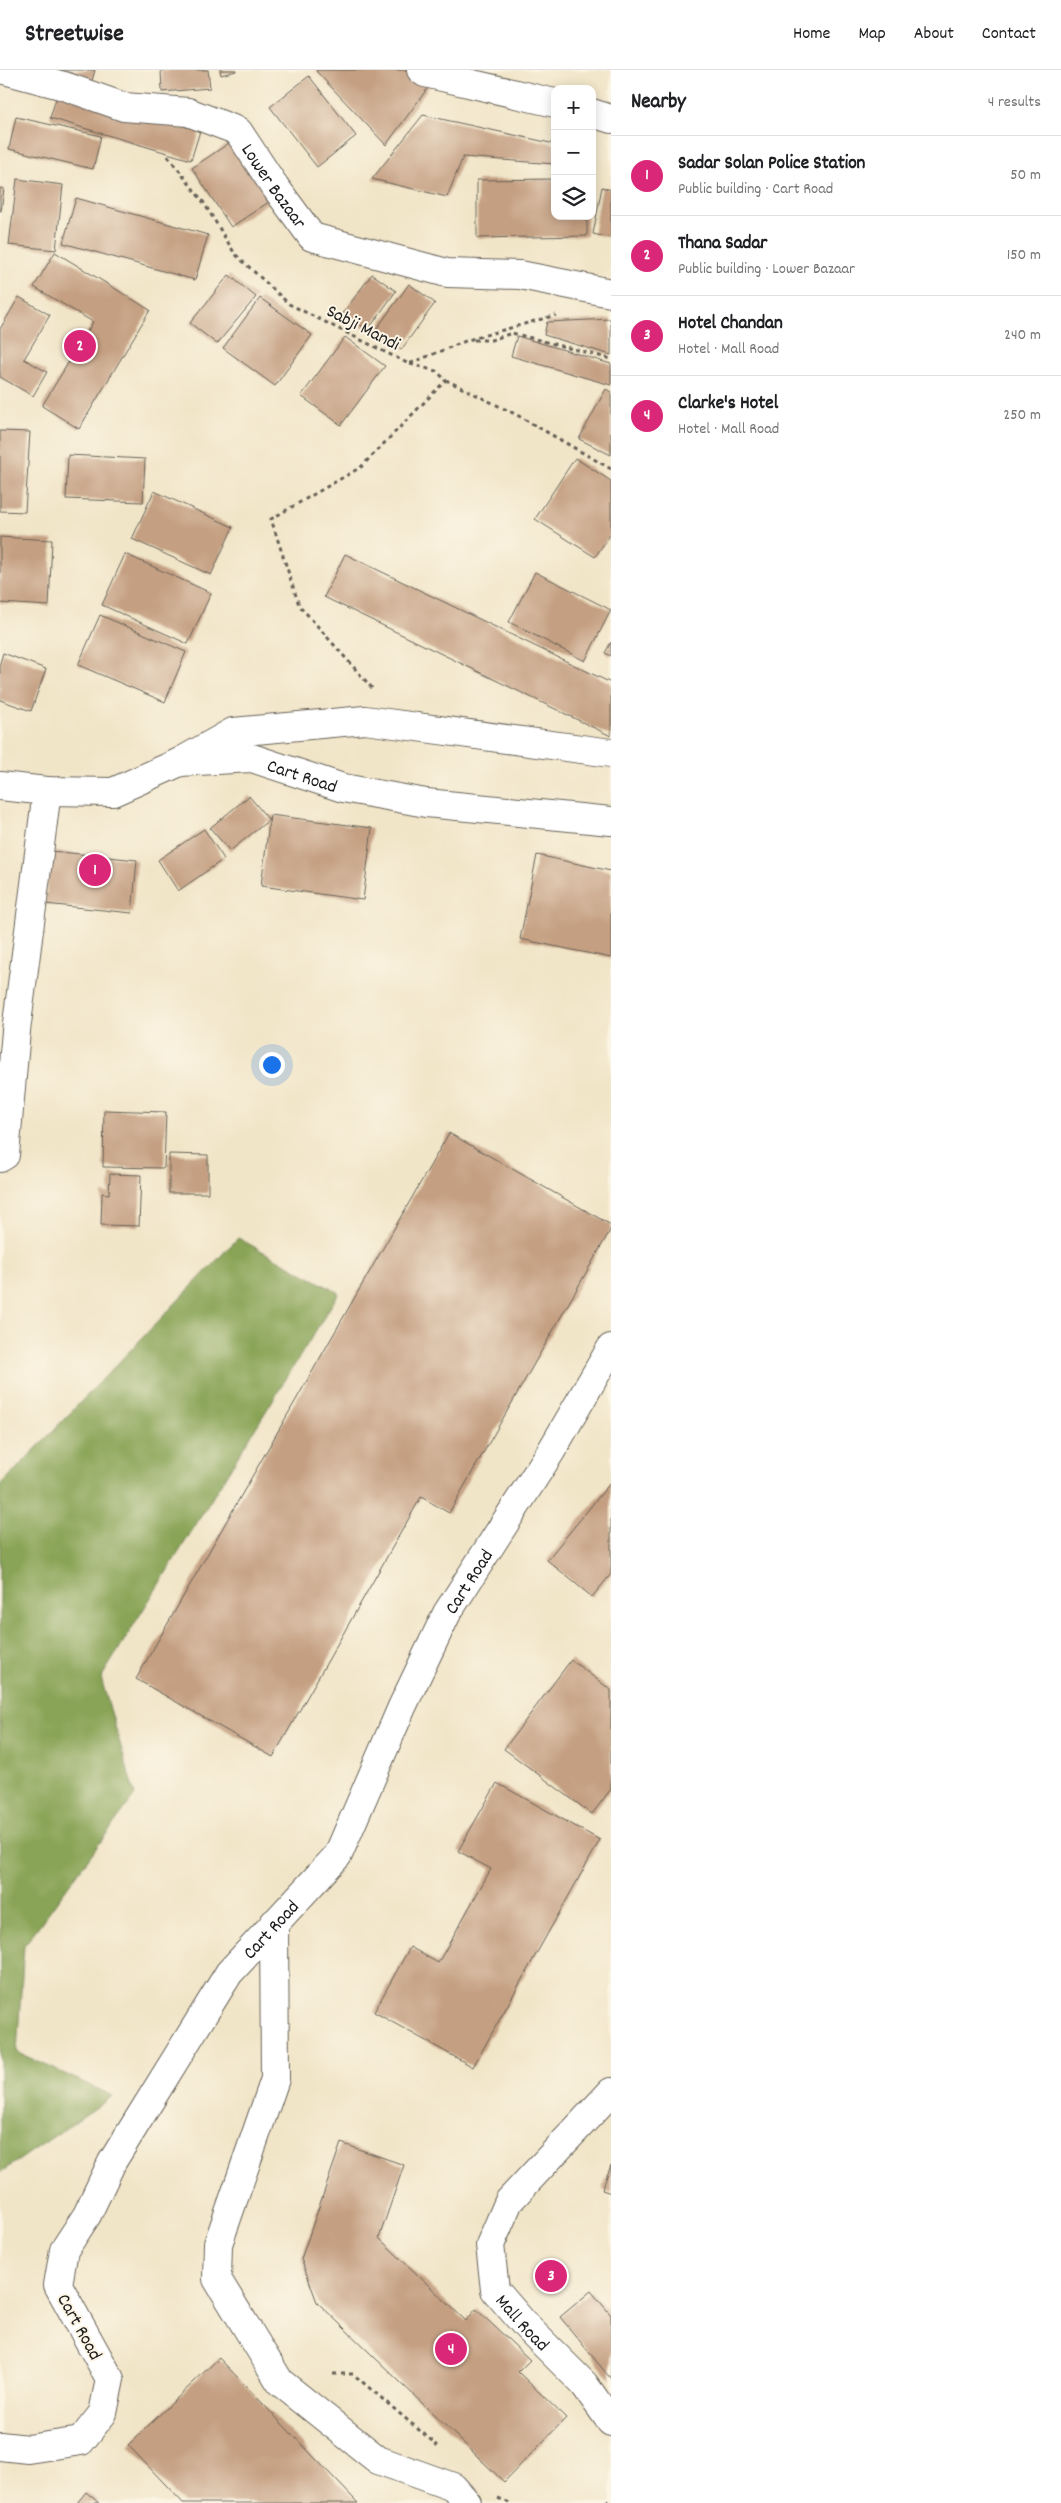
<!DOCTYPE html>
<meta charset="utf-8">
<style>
:root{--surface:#fff;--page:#f6f6f6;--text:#202124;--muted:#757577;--line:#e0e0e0;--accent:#db2777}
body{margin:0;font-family:Dekko,sans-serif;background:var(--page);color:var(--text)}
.controls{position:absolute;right:15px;top:15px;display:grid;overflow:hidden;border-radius:10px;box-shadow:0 2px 12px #0003}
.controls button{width:45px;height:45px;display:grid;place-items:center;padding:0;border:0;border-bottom:1px solid var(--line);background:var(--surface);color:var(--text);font:25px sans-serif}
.you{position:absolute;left:271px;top:994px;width:18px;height:18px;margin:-12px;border:4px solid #fff;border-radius:50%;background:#1a73e8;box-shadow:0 0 0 8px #1a73e833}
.badge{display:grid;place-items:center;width:32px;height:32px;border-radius:50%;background:var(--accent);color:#fff;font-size:16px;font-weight:700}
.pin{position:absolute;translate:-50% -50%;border:2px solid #fff;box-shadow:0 1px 5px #0006}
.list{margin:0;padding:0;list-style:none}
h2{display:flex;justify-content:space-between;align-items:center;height:65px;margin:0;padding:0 20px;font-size:21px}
h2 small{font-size:16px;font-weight:400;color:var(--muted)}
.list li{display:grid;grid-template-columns:32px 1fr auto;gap:15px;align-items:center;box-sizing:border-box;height:80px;padding:0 20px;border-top:1px solid var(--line)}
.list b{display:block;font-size:19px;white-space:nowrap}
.list p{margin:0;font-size:16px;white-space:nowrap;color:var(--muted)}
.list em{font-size:16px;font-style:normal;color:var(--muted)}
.icon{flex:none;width:28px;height:28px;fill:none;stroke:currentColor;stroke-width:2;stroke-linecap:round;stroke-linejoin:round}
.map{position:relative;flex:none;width:611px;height:2433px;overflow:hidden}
header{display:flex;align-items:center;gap:30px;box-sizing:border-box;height:70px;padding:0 25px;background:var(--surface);border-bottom:1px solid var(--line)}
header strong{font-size:24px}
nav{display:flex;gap:28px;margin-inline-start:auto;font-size:18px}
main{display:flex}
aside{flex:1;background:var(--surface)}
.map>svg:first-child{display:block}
.forest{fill:#89a456;stroke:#526039}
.building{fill:#c49f81}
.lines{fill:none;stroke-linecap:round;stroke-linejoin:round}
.minor-casing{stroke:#676258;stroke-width:30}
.major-casing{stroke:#676258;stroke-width:30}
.path{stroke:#676258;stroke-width:3;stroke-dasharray:4 4;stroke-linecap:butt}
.minor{stroke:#fff;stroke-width:28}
.major{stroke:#fff;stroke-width:28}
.labels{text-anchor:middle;stroke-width:4;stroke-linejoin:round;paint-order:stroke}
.street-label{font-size:19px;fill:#1c1c1c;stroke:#fcf5e5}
</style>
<header>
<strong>Streetwise</strong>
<nav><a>Home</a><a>Map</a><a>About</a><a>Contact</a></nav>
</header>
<main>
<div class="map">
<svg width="611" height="2433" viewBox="0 0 611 2433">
<rect width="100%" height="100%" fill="#fcf5e5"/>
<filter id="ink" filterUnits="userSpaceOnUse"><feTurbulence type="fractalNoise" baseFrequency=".02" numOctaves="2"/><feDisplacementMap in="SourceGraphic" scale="10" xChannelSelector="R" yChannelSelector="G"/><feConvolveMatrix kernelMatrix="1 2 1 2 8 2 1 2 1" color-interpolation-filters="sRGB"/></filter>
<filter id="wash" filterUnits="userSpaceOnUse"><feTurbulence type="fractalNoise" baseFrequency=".0096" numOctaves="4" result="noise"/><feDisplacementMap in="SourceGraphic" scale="20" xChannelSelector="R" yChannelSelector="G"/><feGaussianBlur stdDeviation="1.12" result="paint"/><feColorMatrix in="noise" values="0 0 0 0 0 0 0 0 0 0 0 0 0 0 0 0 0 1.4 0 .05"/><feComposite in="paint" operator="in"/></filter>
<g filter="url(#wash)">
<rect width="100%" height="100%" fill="#f1e5c8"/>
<path class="forest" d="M 238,1168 L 339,1223 L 101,1608 L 135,1725 L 24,1876 L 17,1982 L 113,2026 L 0,2103 L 0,1416 Z"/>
<g id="blocks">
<g class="building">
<path d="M 47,0 L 95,0 L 91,14 Z"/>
<path d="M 161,0 L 208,0 L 210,18 L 162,22 Z"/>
<path d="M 220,0 L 236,0 L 236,1 L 221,5 Z"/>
<path d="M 318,0 L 441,0 L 386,75 L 316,1 Z"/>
<path d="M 309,6 L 356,66 L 317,97 L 270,37 Z"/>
<path d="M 59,19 L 200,61 L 191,90 L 50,48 Z"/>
<path d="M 423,45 L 555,74 L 555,94 L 463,87 L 447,127 L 372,109 Z"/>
<path d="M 16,47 L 101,66 L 93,99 L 9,79 Z"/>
<path d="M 232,71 L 272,130 L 231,157 L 192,98 Z"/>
<path d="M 17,109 L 63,115 L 56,180 L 9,175 Z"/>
<path d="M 555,109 L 555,146 L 587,146 L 587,166 L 477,168 L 477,110 Z"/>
<path d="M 602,117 L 611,120 L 611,168 L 593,164 Z"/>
<path d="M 0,118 L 4,119 L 1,141 L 0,141 Z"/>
<path d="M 76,128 L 208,165 L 195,210 L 63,173 Z"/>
<path d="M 55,182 L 150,240 L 79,359 L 42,336 L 93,252 L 34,217 Z"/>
<path d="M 372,204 L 396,221 L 368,260 L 343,243 Z"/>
<path d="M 229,205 L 256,227 L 217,274 L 190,253 Z"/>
<path d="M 409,214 L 435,233 L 401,280 L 375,261 Z"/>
<path d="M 19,227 L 50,245 L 24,289 L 47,302 L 33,326 L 0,307 L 0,259 Z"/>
<path d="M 260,228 L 312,265 L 275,316 L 223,278 Z"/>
<path d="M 611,249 L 611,285 L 544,265 L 547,252 Z"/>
<path d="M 517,266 L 611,294 L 611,315 L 511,286 Z"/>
<path d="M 345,267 L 385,296 L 341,355 L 301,326 Z"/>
<path d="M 606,319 L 611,322 L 611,385 L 579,369 Z"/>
<path d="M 0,361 L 30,362 L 25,442 L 0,441 Z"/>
<path d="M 68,385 L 145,389 L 143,432 L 66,429 Z"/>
<path d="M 575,388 L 611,411 L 611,463 L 595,487 L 535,449 Z"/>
<path d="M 154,421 L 233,457 L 211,505 L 132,469 Z"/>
<path d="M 0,467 L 52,470 L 49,536 L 0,533 Z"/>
<path d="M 125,484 L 211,523 L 188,574 L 102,535 Z"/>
<path d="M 345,484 L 611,613 L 611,666 L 324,527 Z"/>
<path d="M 535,502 L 611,540 L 585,591 L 509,552 Z"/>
<path d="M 100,545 L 186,582 L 165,632 L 78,595 Z"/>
<path d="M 611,572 L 611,586 L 605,583 Z"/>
<path d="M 3,583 L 46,599 L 31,641 L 0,630 L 0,593 Z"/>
<path d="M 249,726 L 269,750 L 230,781 L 210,758 Z"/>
<path d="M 270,745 L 372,758 L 363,830 L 261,816 Z"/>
<path d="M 204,759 L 224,789 L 178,821 L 158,790 Z"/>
<path d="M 51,781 L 137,790 L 132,843 L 45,834 Z"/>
<path d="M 537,785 L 611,801 L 611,888 L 520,869 Z"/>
<path d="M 104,1040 L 166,1042 L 164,1098 L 103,1097 Z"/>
<path d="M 449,1063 L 611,1155 L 611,1159 L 449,1443 L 421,1427 L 273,1687 L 136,1609 Z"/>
<path d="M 169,1084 L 208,1085 L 208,1123 L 169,1123 Z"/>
<path d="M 110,1104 L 141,1105 L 139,1156 L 101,1155 L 102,1123 L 109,1124 Z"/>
<path d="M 611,1412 L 611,1504 L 592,1527 L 547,1490 Z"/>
<path d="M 571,1590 L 611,1620 L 611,1719 L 592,1744 L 504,1679 Z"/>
<path d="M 497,1713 L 600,1770 L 473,1997 L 374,1942 L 410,1877 L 438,1893 L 491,1799 L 458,1781 Z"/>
<path d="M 341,2073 L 404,2095 L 379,2168 L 466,2251 L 476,2239 L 530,2290 L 518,2302 L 566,2348 L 504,2412 L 317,2232 L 301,2189 Z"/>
<path d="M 611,2095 L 611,2123 L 602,2120 Z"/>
<path d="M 591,2221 L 611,2245 L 611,2309 L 560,2247 Z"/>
<path d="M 219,2288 L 358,2433 L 183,2433 L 128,2375 Z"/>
<path d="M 86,2422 L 99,2433 L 77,2433 Z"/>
</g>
</g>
</g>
<g filter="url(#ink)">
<use href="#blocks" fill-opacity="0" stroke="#676258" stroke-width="1"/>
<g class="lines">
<defs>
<g id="minor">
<path id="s1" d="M 4,0 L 64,16 L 124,37 L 188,42 L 238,61 L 273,114 L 312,167 L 447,203 L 520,205 L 611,223"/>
<path d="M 421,0 L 425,3 L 555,33"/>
<path d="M 592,43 L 611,49"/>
<path d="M 180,692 L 233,662 L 365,650 L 611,683"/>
<path d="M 0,1088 L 5,1085 L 16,961 L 47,721"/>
<path d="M 274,1853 L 275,2009 L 218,2174 L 217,2209 L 280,2312 L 378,2390 L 453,2417 L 467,2433"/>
<path id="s2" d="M 611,2022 L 509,2131 L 490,2175 L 495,2220 L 526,2256 L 584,2314 L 611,2352"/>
</g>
<g id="major">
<path id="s3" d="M 0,716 L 47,721 L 113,722 L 180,692 L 252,688 L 343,718 L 426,733 L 611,751"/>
<path id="s4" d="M 0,2376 L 28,2379 L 81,2371 L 103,2343 L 110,2309 L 58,2215 L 64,2180 L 87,2145 L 112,2092 L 229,1903 L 338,1785 L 402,1637 L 447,1543 L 550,1383 L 611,1278"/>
</g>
</defs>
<use href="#minor" class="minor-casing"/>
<use href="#major" class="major-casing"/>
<g class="path">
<path d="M 168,86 L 204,133 L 235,184 L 289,234 L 409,294 L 468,270 L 556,245"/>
<path d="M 474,270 L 491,270 L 512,263 L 611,289"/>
<path d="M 410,294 L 436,301 L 446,310 L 517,345 L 611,399"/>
<path d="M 372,618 L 299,535 L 271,449 L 361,397 L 446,310"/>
<path d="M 333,2304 L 353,2304 L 438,2376"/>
<path d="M 498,2428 L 510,2433"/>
<path d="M 605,2433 L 611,2429"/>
</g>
<use href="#minor" class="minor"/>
<use href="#major" class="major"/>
</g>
</g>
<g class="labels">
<g class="street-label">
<text dy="7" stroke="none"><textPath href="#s1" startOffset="309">Lower Bazaar</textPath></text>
<text transform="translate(364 256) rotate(27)" y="7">Sabji Mandi</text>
<text dy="7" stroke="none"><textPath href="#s3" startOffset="312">Cart Road</textPath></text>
<text dy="7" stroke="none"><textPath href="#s4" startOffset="1082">Cart Road</textPath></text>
<text dy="7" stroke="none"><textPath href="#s4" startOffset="678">Cart Road</textPath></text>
<text dy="7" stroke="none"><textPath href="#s2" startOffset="285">Mall Road</textPath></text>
<text transform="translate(81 2256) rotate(61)" y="7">Cart Road</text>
</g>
</g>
</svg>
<div class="controls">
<button>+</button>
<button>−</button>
<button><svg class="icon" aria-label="layers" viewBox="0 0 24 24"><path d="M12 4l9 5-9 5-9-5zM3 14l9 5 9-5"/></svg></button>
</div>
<div class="you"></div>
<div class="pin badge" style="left:95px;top:800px">1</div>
<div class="pin badge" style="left:80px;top:276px">2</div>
<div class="pin badge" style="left:551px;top:2206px">3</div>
<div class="pin badge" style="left:451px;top:2279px">4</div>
</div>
<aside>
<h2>Nearby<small>4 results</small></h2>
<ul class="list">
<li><span class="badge">1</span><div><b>Sadar Solan Police Station</b><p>Public building · Cart Road</p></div><em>50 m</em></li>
<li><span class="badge">2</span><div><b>Thana Sadar</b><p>Public building · Lower Bazaar</p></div><em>150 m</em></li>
<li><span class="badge">3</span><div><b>Hotel Chandan</b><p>Hotel · Mall Road</p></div><em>240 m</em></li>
<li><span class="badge">4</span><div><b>Clarke's Hotel</b><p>Hotel · Mall Road</p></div><em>250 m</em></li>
</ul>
</aside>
</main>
